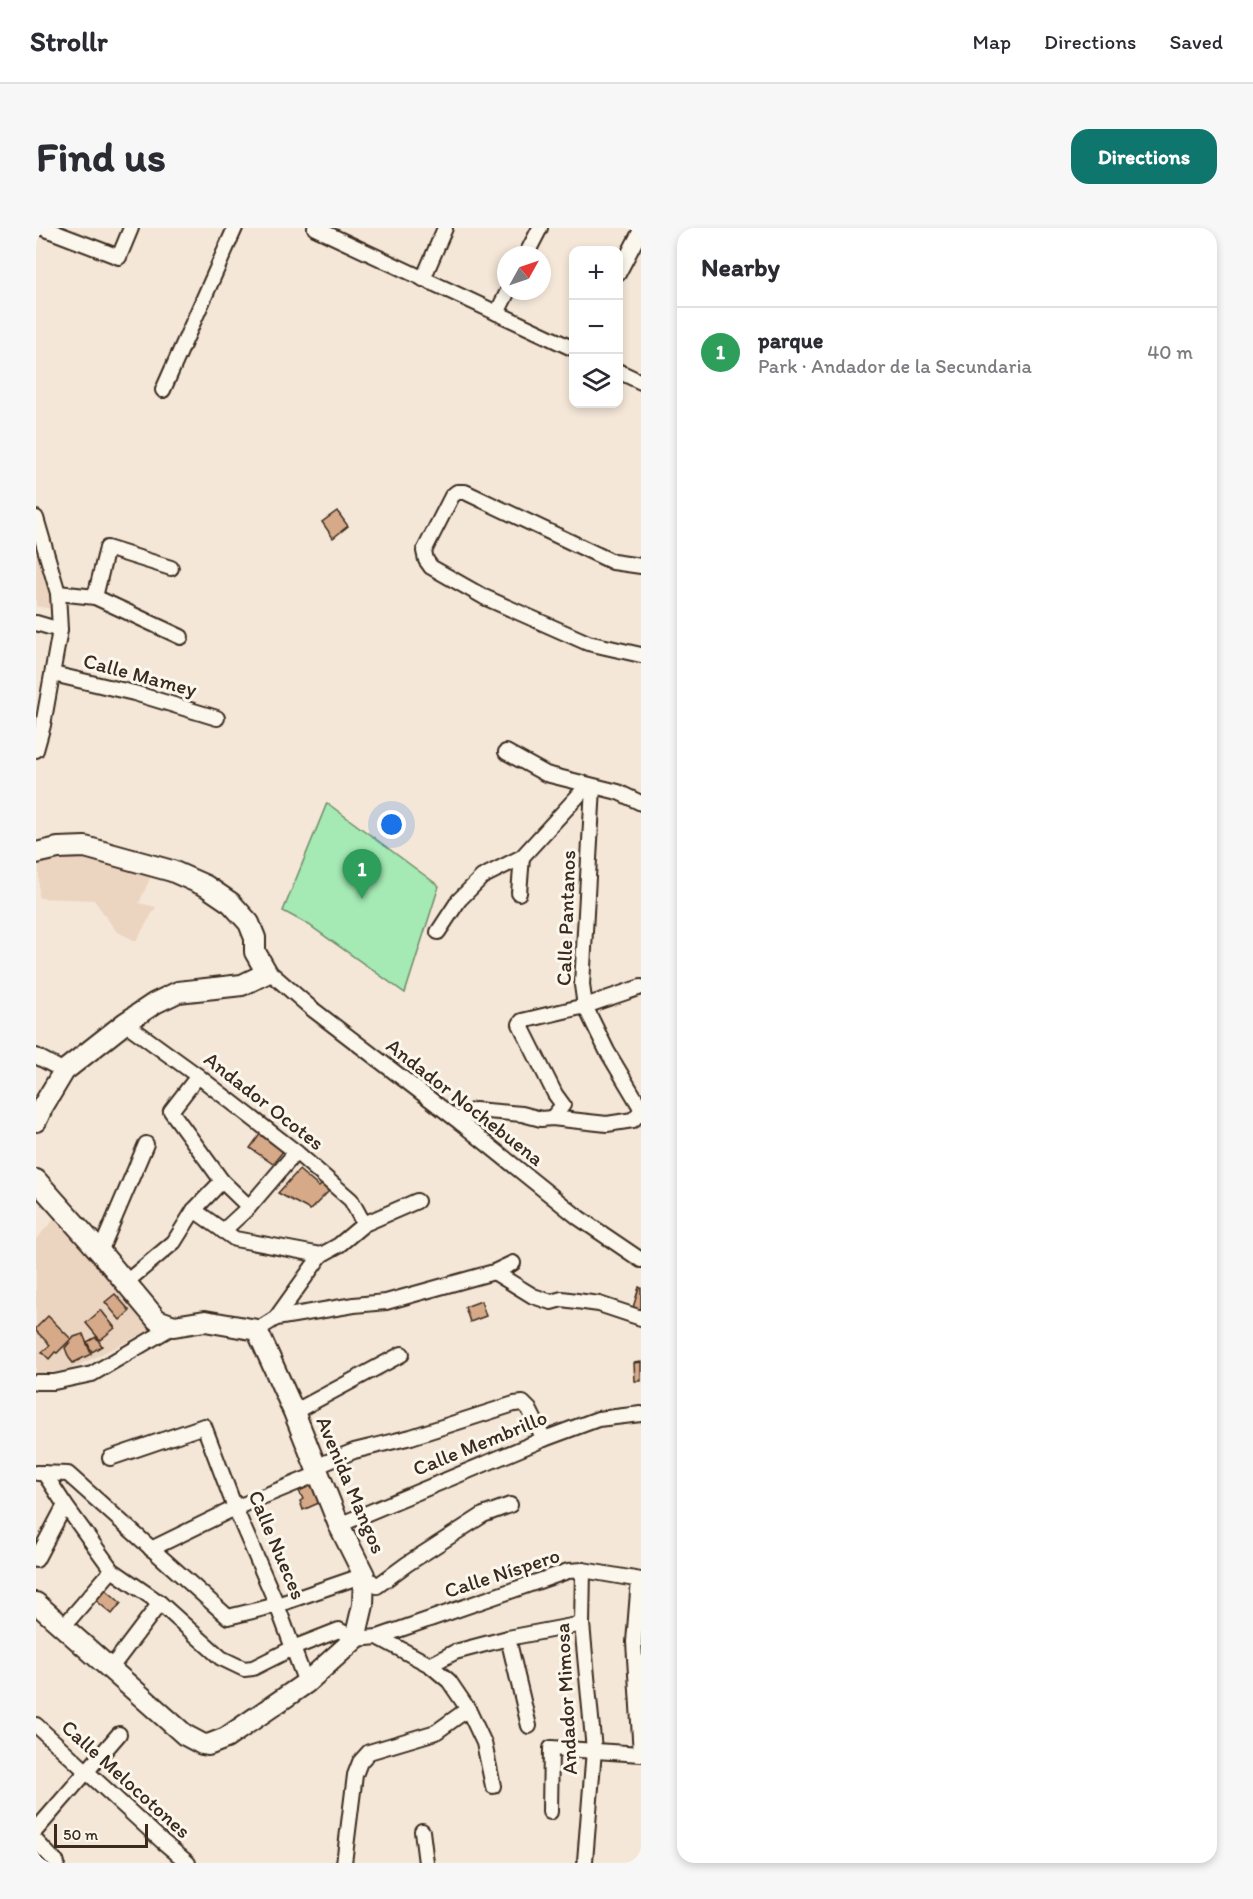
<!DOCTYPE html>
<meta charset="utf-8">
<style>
:root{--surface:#fff;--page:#f7f7f7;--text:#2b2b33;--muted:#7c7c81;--line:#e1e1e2;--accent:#0f766e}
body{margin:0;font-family:Itim,sans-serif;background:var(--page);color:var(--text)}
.controls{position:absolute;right:18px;top:18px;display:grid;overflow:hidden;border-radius:12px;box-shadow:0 3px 9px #0003}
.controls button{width:54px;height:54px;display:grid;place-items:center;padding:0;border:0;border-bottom:2px solid var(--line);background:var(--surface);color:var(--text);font:30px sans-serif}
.compass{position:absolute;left:461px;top:18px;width:54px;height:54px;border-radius:50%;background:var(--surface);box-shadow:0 3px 9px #0003;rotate:50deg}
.scale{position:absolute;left:18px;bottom:15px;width:94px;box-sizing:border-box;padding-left:6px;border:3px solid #3b2a1e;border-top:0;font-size:16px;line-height:21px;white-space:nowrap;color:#3b2a1e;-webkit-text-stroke:4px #fbf7ec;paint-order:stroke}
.you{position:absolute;left:356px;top:597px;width:21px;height:21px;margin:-15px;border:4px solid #fff;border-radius:50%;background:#1a73e8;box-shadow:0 0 0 9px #1a73e833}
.badge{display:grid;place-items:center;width:39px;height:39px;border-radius:50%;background:var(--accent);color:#fff;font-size:20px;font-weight:700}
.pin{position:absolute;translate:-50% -50px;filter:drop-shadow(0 2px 3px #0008)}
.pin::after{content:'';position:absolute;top:32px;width:21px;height:18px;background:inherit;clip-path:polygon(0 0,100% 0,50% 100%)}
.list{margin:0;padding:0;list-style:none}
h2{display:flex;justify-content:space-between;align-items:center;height:78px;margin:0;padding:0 24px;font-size:26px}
h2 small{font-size:20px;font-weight:400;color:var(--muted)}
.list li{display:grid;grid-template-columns:39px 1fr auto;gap:18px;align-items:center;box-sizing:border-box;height:90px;padding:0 24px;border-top:2px solid var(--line)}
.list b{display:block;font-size:22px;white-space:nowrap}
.list p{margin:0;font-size:20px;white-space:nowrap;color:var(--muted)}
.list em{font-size:20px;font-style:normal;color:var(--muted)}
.icon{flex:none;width:33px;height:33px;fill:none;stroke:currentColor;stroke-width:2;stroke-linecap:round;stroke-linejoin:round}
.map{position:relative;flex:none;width:605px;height:1635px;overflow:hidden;border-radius:18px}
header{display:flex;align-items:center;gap:36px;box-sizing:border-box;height:84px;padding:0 30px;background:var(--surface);border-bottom:2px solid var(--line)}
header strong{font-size:28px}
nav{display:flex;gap:33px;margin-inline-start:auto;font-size:21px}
.intro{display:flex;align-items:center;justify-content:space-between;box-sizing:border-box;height:144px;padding:0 36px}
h1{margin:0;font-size:42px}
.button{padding:15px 27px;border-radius:18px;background:var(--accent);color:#fff;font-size:21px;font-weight:700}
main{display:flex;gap:36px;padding:0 36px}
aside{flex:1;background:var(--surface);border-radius:18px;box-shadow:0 3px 9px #0003}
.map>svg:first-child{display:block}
.built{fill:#ebd4c0}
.green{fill:#a5e9b4;stroke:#708a69;stroke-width:1.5}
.building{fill:#d6a988;stroke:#3b2a1e;stroke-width:1.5}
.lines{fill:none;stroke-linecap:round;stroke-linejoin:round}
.minor-casing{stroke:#3b2a1e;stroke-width:18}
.secondary-casing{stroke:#3b2a1e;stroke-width:24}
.minor{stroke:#fbf7ec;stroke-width:14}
.secondary{stroke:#fbf7ec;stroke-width:20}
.labels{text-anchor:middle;stroke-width:6;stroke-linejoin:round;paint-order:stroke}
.street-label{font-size:21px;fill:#3b2a1e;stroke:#fbf7ec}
</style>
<header>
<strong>Strollr</strong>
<nav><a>Map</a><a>Directions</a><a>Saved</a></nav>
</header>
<div class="intro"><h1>Find us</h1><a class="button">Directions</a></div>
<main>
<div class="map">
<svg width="605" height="1635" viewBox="0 0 605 1635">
<rect width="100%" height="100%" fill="#f4e7d8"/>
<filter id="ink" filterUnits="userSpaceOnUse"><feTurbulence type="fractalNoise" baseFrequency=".0167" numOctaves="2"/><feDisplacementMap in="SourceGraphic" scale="12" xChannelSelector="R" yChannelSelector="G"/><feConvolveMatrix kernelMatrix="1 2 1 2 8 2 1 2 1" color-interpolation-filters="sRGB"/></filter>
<g filter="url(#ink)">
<g class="built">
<path d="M 0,321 L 22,382 L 0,378 Z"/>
<path d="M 45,628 L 115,648 L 103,675 L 120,679 L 100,713 L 80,703 L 58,672 L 3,670 L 3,636 Z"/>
<path d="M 21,988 L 114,1102 L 33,1142 L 0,1146 L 0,1011 Z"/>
</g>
<path class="green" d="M 291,575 L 403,658 L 369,765 L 273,697 L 247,683 Z"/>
<g class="building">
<path d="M 301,283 L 312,298 L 297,310 L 286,294 Z"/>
<path d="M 225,905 L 248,922 L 237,936 L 214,920 Z"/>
<path d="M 263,942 L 283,959 L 286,956 L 293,963 L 274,982 L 242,965 Z"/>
<path d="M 603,1059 L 605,1060 L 605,1082 L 597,1080 Z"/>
<path d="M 79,1066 L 94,1083 L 84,1092 L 69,1074 Z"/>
<path d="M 445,1073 L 450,1088 L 434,1094 L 429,1079 Z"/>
<path d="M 65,1082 L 79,1100 L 64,1112 L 50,1095 Z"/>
<path d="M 12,1088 L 35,1111 L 21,1125 L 19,1124 L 13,1131 L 6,1124 L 14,1117 L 0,1103 L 0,1100 Z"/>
<path d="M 47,1106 L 55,1126 L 37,1135 L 33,1130 L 29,1120 L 38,1109 Z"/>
<path d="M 60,1109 L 66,1118 L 56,1124 L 51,1114 Z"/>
<path d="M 605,1134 L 605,1153 L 599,1153 L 598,1135 Z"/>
<path d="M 278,1256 L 285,1274 L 267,1282 L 264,1273 L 267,1271 L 263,1263 Z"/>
<path d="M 67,1359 L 85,1375 L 76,1386 L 57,1370 Z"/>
</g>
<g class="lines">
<defs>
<g id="minor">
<path d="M 7,0 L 83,29 L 95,0"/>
<path d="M 279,0 L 538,121"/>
<path d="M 490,27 L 504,0"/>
<path d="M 582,46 L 605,2"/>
<path d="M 387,51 L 409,0"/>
<path d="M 461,85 L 472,63"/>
<path d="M 582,143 L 605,154"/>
<path d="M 127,162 L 199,0"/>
<path d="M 0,290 L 22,365 L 24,402 L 7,497 L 0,522"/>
<path d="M 605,338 L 577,334 L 429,264 L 421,264 L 416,268 L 388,323 L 390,332 L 395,339 L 448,369 L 552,415 L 605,427"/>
<path d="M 22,365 L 59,369 L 145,409"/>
<path d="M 59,369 L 71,320 L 135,340"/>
<path d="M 0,395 L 24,402"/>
<path d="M 17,446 L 98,465 L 181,490"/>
<path d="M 470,524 L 510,546 L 582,564 L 605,575"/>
<path d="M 557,559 L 546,757 L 549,778 L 571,823 L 605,880"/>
<path d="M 483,665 L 486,629"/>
<path d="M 402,704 L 423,672 L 446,649 L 486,629 L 552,557"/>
<path d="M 231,745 L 237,747 L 275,780 L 425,895 L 543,990 L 605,1032"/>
<path d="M 89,795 L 162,848 L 260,924 L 315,972 L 328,996"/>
<path d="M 0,828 L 28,843"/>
<path d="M 162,848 L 135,883 L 186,953 L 213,979"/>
<path d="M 516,890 L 527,877 L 519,866 L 484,796 L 486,793 L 549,778 L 605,759"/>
<path d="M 425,895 L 429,886 L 439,882 L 486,886 L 505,891 L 516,890 L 571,896 L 597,892 L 605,883"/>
<path d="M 158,982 L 199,1011 L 285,1027"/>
<path d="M 187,1003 L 213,979 L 260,924"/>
<path d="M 64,1024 L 110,916"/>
<path d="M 458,1044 L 497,1068 L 515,1074 L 526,1071 L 563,1076 L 605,1090"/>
<path d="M 89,1055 L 138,1014 L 158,982 L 186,953"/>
<path d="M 240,1090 L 318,1077 L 350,1074 L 458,1044 L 477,1035"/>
<path d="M 221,1102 L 240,1090 L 285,1027 L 303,1017 L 328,996 L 381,973"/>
<path d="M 0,1154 L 18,1154 L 56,1146 L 138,1098"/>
<path d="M 258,1184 L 366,1126"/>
<path d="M 74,1230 L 168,1198 L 199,1280 L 241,1377 L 270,1455"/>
<path d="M 279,1239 L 318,1223 L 375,1209 L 478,1176 L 487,1175 L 493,1181 L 508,1211"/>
<path d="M 1,1245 L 32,1246 L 192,1389 L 241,1377 L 328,1347 L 341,1358 L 371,1336 L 447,1287 L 474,1277"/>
<path d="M 8,1245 L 29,1277 L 76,1342 L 124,1375 L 185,1430 L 208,1441 L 217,1440 L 257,1420 L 303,1402 L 319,1411 L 342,1409 L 394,1437 L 413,1453 L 432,1481 L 448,1515 L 457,1558"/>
<path d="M 303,1297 L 508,1211 L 562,1191 L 605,1186"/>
<path d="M 115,1321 L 199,1280 L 282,1246"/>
<path d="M 0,1332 L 29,1277"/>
<path d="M 547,1342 L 546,1396 L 558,1522 L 549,1633"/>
<path d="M 603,1352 L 598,1414 L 605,1526"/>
<path d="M 27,1399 L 76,1342"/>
<path d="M 342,1409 L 532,1343 L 547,1342 L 605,1352"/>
<path d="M 472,1410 L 493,1498"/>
<path d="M 394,1437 L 419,1424 L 472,1410 L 546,1396"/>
<path d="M 74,1441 L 124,1375"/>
<path d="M 0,1497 L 126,1613 L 152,1635"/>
<path d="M 514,1584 L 515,1520 L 605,1526"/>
<path d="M 0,1602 L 83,1506"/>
<path d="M 386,1603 L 390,1635"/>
<path d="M 0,1613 L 21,1635"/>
<path d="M 308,1635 L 319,1547 L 324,1534 L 333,1524 L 400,1504 L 432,1481"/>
</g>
<g id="secondary">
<path d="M 0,625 L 22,620 L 49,619 L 136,643 L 170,658 L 195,675 L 213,695 L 219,710 L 219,724 L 231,745 L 206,757 L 142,764 L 119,775 L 89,795 L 28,843 L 7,878 L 0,893"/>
<path d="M 0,952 L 64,1024 L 121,1092 L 138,1098 L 169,1093 L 221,1102 L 258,1184 L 303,1297 L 328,1347 L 327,1377 L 319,1411 L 270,1455 L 190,1510 L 172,1517 L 166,1516 L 149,1507 L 0,1375"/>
</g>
</defs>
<use href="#minor" class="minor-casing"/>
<use href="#secondary" class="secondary-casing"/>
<use href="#minor" class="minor"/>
<use href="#secondary" class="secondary"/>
</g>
</g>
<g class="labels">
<g class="street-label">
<text transform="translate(104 447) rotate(15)" y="7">Calle Mamey</text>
<text transform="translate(530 690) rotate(-88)" y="7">Calle Pantanos</text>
<text transform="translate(228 873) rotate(38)" y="7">Andador Ocotes</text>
<text transform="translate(429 874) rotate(38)" y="7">Andador Nochebuena</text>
<text transform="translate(444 1215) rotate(-22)" y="7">Calle Membrillo</text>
<text transform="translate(315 1257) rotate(67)" y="7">Avenida Mangos</text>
<text transform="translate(241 1317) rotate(67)" y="7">Calle Nueces</text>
<text transform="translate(466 1345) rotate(-18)" y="7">Calle Níspero</text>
<text transform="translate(530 1471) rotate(-93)" y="7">Andador Mimosa</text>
<text transform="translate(90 1551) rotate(42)" y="7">Calle Melocotones</text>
</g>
</g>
</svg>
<div class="controls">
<button>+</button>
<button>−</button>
<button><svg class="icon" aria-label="layers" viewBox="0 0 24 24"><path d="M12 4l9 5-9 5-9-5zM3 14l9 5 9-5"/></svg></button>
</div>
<svg class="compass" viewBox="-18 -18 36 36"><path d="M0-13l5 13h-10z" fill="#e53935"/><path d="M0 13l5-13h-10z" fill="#7c7c81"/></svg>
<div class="scale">50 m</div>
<div class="you"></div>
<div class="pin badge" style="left:326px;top:671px;background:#2e9e5b">1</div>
</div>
<aside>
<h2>Nearby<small></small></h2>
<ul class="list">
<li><span class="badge" style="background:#2e9e5b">1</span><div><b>parque</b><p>Park · Andador de la Secundaria</p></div><em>40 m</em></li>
</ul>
</aside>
</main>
